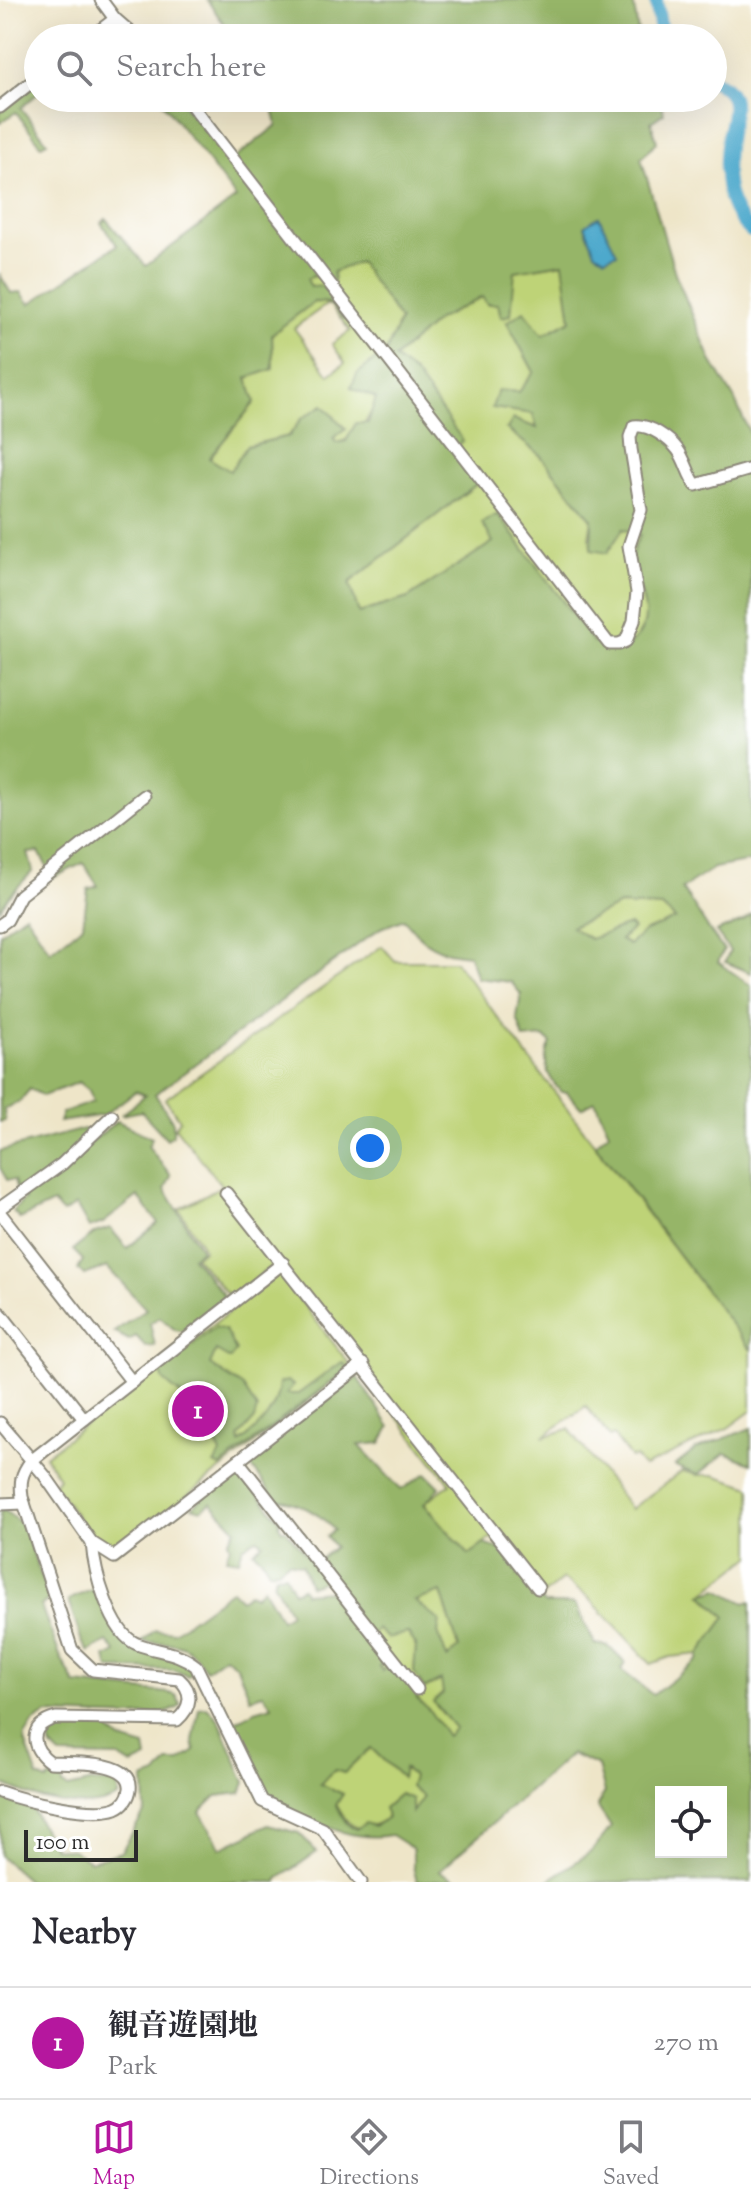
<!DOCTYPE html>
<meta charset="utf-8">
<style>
:root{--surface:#fff;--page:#f7f7f7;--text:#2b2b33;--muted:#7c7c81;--line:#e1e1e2;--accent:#b5179e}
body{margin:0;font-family:"Sorts Mill Goudy","Noto Serif JP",serif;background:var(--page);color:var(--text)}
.controls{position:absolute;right:24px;bottom:24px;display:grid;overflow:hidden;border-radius:0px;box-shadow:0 8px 32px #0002}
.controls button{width:72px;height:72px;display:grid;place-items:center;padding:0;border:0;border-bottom:2px solid var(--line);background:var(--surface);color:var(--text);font:40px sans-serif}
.scale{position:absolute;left:24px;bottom:20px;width:114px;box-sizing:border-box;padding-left:8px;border:4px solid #2b2b2b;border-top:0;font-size:22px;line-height:28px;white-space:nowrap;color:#2b2b2b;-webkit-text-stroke:6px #fff;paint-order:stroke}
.you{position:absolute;left:370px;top:1148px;width:28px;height:28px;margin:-20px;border:6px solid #fff;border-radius:50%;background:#1a73e8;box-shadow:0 0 0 12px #1a73e833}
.badge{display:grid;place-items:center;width:52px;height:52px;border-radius:50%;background:var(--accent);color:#fff;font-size:26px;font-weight:700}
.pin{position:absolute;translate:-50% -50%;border:4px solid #fff;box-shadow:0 2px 8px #0006}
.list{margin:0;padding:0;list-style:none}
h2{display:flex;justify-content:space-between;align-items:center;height:104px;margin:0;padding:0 32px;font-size:34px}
h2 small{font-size:26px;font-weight:400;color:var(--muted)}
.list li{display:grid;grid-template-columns:52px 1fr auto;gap:24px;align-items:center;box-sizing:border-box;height:112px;padding:0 32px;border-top:2px solid var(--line)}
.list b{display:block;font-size:30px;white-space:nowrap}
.list p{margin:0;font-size:26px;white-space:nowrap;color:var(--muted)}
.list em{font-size:26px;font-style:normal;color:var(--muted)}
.icon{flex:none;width:44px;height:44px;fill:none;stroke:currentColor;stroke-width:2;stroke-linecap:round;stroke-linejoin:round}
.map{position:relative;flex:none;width:751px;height:1882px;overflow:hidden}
.search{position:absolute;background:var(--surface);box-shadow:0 8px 32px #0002;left:24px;right:24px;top:24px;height:88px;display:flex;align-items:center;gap:20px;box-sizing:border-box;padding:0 28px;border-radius:44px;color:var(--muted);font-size:30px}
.sheet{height:216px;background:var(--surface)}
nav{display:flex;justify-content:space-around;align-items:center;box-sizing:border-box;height:112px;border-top:2px solid var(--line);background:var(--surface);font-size:22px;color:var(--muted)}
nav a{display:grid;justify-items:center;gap:4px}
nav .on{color:var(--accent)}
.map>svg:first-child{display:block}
.green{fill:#bed377;stroke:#747f51;stroke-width:2;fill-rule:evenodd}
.forest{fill:#96b568;stroke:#60704a;stroke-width:2;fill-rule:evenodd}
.water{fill:#4ea9cc;stroke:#3c6a7c;stroke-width:2}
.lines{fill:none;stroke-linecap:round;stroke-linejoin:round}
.river{stroke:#4ea9cc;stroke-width:14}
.minor-casing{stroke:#8c887a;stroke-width:15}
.minor{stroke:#fff;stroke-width:11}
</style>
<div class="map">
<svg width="751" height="1882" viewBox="0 0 751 1882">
<rect width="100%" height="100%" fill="#fff"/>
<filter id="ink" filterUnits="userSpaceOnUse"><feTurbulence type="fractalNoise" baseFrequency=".0125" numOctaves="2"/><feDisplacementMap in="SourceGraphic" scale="16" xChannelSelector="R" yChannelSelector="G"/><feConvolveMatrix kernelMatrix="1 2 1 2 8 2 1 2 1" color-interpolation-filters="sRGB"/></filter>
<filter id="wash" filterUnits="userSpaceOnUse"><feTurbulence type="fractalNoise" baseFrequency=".006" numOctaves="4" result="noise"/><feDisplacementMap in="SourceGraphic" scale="32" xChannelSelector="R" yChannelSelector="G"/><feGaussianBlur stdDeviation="1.8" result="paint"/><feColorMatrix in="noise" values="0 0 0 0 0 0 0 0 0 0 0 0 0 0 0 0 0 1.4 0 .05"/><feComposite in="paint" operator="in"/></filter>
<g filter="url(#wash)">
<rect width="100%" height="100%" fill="#eee5c8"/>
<g class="green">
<path d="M 359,262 L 400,320 L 387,350 L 351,387 L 377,398 C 369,419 360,438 336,443 L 333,438 L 345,429 L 301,419 L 289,436 L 247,446 L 230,472 L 209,458 L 255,402 L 247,378 L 273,369 L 272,334 L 314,302 L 331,303 L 344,319 L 322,286 L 311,287 L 306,279 ZM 326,305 L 330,305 L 350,331 L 332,344 L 345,363 L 329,375 L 294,328 Z"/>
<path d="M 564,263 L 571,320 L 543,336 L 507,322 L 534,372 L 519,392 L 533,414 L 537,429 L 507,429 L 540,455 L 592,519 L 589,538 L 607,553 L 623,529 L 641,534 C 637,541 631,551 632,558 C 634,585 658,613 637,637 C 620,656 614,650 593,642 L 498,514 L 493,542 L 408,598 L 359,613 L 349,583 L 478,483 L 452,449 L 462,441 L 415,375 L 394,358 L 439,319 L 482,297 L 515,271 Z"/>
<path d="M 619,905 L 662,907 L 676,919 L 645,931 L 629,945 L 620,940 L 590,939 L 570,927 Z"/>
<path d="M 382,946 L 395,961 L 455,961 L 751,1350 L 751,1411 L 728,1428 L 644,1467 L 635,1457 L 631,1458 L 613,1435 L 610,1437 L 586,1406 L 543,1437 L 569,1429 L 631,1509 L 682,1471 L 698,1475 L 714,1475 L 751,1487 L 751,1556 L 702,1594 L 726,1617 L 699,1654 L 670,1657 L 651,1664 L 588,1597 L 563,1579 L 542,1596 L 492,1538 L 469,1555 L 424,1503 L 450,1484 L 277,1262 L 231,1298 L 195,1257 L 204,1249 L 179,1209 L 222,1186 L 175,1127 L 180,1120 L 165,1099 Z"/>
<path d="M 279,1273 L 352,1367 L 114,1553 L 93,1540 L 54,1484 L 59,1478 L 45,1456 Z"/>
<path d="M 441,1592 L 459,1648 L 447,1659 L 438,1633 L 414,1601 Z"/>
<path d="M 377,1629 L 408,1633 L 416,1647 L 414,1672 L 425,1689 L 441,1680 L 456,1729 L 446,1737 C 429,1711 409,1689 391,1664 L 382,1672 L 371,1636 Z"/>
<path d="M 371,1748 L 401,1777 L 404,1768 L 414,1776 L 410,1787 L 423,1797 L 412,1813 L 411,1806 L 400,1794 L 384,1808 L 388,1818 C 360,1833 351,1833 336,1804 L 343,1794 L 319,1784 L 335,1770 L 344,1773 Z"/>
</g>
<g class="forest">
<path d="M 207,0 L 633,0 L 639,38 L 234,38 Z"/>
<path d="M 38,82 L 38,93 L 21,108 L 47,142 L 41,145 L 16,112 L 0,123 L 0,111 Z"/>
<path d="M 159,98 L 178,98 L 230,162 L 277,125 L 273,109 L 276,98 L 659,98 L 664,113 L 651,122 L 657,142 L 641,158 L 675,273 L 711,360 L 734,398 L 751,436 L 751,861 L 714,868 L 682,889 C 697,909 708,931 724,950 L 718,962 L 751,986 L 751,1350 L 595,1144 L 609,1132 L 595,1101 L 581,1108 L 567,1092 L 561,1092 C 547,1076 541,1063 551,1043 L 544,1037 L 524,1039 L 517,1018 L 521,994 L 511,982 L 477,978 L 469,955 C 438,953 423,944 404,919 L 379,929 L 155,1094 L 173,1122 L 173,1135 L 167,1139 L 141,1111 L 121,1115 L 145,1095 L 136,1091 L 104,1115 L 59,1122 L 62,1113 L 93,1102 L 89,1090 L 79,1082 L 43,1096 L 30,1089 L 20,1101 L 4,1109 L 5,1121 L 0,1122 L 0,933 L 25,914 L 50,951 L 83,925 L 88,889 L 98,886 L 83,863 L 53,878 L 39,852 L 28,853 L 33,871 L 9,896 L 0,909 L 0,275 L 11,293 L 21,292 L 30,304 L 117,245 L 101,223 L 106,219 L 146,266 L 236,198 ZM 598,217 L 617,253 L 606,258 L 595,252 L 585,226 ZM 359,262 L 400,320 L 387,350 L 357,374 L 351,388 L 376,398 L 368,423 L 356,423 L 346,441 L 336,443 L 333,438 L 346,429 L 323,405 L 301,419 L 289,436 L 247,446 L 230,471 L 209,458 L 255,402 L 247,378 L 273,369 L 272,334 L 314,302 L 331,303 L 345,319 L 347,316 L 322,286 L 311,287 L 307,279 L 314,275 L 329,284 L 334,281 L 333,272 ZM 563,263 L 571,320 L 543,335 L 524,311 L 507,322 L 534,372 L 519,392 L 498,390 L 492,408 L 533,414 L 537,428 L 513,419 L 507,429 L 540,455 L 592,519 L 591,550 L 607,553 L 623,529 L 640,535 C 637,542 631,551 632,558 C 634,585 657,613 637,637 C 620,656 614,650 593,642 L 498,514 L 482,523 L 493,542 L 408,598 L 359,613 L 349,583 L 478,483 L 452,449 L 463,441 L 415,374 L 394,358 L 439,319 L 482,297 L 487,304 L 498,304 L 501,317 L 511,315 L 515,271 ZM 620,905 L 662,907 L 675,919 L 645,931 L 629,945 L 620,940 L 633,929 L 629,925 L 590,939 L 571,927 Z"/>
<path d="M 751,915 L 751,973 L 725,962 L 730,951 L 716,932 L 743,921 Z"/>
<path d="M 117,1121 L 152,1138 L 148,1146 L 171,1176 L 165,1189 L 201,1250 L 192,1257 L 226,1298 L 185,1332 L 175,1330 L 160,1317 L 150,1323 L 155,1346 L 146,1347 L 136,1336 L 129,1340 L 114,1332 L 146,1309 L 107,1267 L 84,1275 L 78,1270 L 83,1260 L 73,1250 L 95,1233 L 110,1228 L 127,1248 L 158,1223 L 138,1196 L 103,1223 L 89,1228 L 76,1205 L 63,1213 L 53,1203 L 20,1219 L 13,1211 L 25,1199 L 17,1191 L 14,1180 L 7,1180 L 0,1168 L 0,1151 L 84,1129 L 90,1132 L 79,1152 Z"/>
<path d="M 215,1327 L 225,1330 L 236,1351 L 230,1359 L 216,1351 L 210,1365 L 243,1387 L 257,1409 L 254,1420 L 239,1437 L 240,1443 C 260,1427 278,1409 279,1383 L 287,1381 L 293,1385 L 287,1394 L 298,1394 L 342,1362 L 349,1368 L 220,1467 L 214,1464 L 221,1454 L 210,1433 L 198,1429 L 179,1408 L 184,1398 L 164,1381 L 160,1371 Z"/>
<path d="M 357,1377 L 390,1427 L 381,1443 L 359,1445 L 401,1490 L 426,1473 L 440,1487 L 424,1504 L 469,1555 L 484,1544 L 500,1549 L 544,1604 L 575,1604 L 595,1644 L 608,1646 L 625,1663 L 621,1670 L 653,1695 L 698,1660 L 699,1654 L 726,1617 L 702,1594 L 718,1589 L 745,1603 L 751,1601 L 751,1882 L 546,1882 L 592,1851 L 611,1827 L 597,1806 L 605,1792 L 598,1766 L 571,1754 L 439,1871 L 456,1880 L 417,1882 L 413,1866 L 413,1849 L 391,1835 C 347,1843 308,1818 268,1801 L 231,1724 L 255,1711 L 272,1706 L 263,1694 L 250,1698 L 237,1666 L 225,1656 L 206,1670 C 186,1639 176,1644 142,1642 L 155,1630 L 174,1632 L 232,1590 L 241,1599 L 249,1593 L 255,1596 L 263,1588 L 281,1619 L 290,1613 L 273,1582 L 276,1575 L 285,1574 L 294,1592 L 302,1588 L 304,1593 L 331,1591 L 344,1601 L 320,1559 L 335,1547 L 326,1536 L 334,1530 C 322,1515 295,1499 276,1500 L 247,1460 ZM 441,1592 L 459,1648 L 447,1658 L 438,1633 L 440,1621 L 415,1601 ZM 377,1629 L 387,1638 L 408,1633 L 416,1647 L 414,1672 L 424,1689 L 441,1680 L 443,1693 L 433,1702 L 455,1728 L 447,1736 L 429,1710 L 417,1699 L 416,1693 L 391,1663 L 382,1671 L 379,1666 L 385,1659 L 371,1636 ZM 371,1748 L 402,1778 L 404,1768 L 413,1776 L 410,1787 L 423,1797 L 412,1812 L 412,1799 L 400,1794 L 384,1808 L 388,1818 L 374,1826 L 365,1823 L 356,1829 L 347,1824 L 336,1805 L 343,1794 L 320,1784 L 335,1770 L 344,1773 ZM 661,1792 L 721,1792 L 721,1852 L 661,1852 Z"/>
<path d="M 751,1428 L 751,1463 L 725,1453 L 698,1475 L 675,1466 L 695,1450 Z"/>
<path d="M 241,1473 L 280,1520 L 279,1525 L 282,1530 L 286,1530 L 327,1580 L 310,1586 L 302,1565 L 289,1561 L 278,1570 L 269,1571 L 260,1556 L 253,1551 L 263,1543 L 257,1539 L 243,1547 L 239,1560 L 226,1558 L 230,1545 L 228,1541 L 236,1529 L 211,1503 L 201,1510 L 192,1507 L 230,1474 Z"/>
<path d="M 0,1511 L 5,1511 L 23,1525 L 49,1599 L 41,1606 L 61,1658 L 75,1684 L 169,1693 L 176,1695 L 181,1705 C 165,1723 75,1714 47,1714 L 34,1722 L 24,1738 L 38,1777 L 47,1781 L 54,1772 L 62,1775 L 62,1785 L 68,1788 L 93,1782 L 118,1783 L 118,1797 C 87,1815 30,1798 0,1783 Z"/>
<path d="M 96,1588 L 131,1646 L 180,1659 L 194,1672 L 187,1676 L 174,1670 L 109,1669 L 106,1657 L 116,1652 L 107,1642 L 89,1652 L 82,1642 L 68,1600 Z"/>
<path d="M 207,1707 L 219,1720 L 245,1782 L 241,1793 L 216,1796 L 200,1812 L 221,1848 L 268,1825 L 299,1833 L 317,1852 L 278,1879 L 277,1882 L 29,1882 L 0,1856 L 0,1798 L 32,1809 L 54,1848 L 73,1850 L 90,1861 L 121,1852 L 145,1811 L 144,1780 L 157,1775 L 168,1762 L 178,1762 L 195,1751 L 193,1741 L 199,1708 Z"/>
<path d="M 67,1726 L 104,1726 L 121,1740 L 145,1747 L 147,1758 L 132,1765 L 119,1757 L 60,1756 L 50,1746 L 50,1738 L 56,1730 Z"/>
</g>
<path class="water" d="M 599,217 L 617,253 L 605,258 L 595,252 L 585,225 Z"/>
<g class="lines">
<g class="river">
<path d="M 656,0 L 662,38"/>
<path d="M 713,81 C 724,86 731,90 733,102 C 735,112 731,123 729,133 C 723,167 723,207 751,231"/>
</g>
</g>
</g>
<g filter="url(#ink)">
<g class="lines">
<defs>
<g id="minor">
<path d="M 101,0 L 115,19 L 137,38"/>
<path d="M 90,38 L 115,19"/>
<path d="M 186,98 L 609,644 L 619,644 L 626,641 L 634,621 L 637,592 L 629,546 L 641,510 L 631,449 L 630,437 L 634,426 C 649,424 669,438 678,450 C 686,461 688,475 696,485 L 751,469"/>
<path d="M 0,107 L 38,77"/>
<path d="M 0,925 L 7,920 L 20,895 L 144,796"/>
<path d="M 226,1193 L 538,1588"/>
<path d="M 0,1208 L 62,1164 L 112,1116"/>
<path d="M 0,1213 L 132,1382"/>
<path d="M 0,1313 L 84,1419"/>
<path d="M 0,1423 L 45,1476 L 92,1543 L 114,1557 L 363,1364"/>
<path d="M 238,1461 L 417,1689"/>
<path d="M 0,1504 L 24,1503"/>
<path d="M 92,1543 C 94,1570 110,1633 137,1644 C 158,1652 178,1651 196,1666 L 262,1801 L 323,1829 L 361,1882"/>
<path d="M 0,1792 C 25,1801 92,1817 116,1808 C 124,1805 129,1797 130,1789 C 134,1759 70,1763 50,1762 C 29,1746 29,1725 56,1718 L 177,1720 C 191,1708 194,1692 179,1679 L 93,1670 L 72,1650 L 22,1497 C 20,1482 21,1474 31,1461 L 283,1263"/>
</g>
</defs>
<use href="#minor" class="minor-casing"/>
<use href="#minor" class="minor"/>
</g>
</g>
</svg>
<div class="controls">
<button><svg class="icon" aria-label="locate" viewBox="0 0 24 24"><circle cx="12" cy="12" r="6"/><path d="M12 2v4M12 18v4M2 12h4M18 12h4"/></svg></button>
</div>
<div class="scale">100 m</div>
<div class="you"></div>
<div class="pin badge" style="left:198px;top:1411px">1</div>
<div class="search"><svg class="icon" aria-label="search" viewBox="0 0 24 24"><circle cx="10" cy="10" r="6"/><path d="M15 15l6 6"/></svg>Search here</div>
</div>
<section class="sheet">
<h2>Nearby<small></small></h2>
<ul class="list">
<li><span class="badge">1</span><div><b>観音遊園地</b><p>Park</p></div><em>270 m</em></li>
</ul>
</section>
<nav>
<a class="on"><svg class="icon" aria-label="map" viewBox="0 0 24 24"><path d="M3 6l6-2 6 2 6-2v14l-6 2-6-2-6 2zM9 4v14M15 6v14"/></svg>Map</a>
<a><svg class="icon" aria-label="directions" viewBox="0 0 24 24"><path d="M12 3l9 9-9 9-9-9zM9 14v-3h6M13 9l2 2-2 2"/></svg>Directions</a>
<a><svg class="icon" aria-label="saved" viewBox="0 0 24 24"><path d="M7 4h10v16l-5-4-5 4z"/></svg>Saved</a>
</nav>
